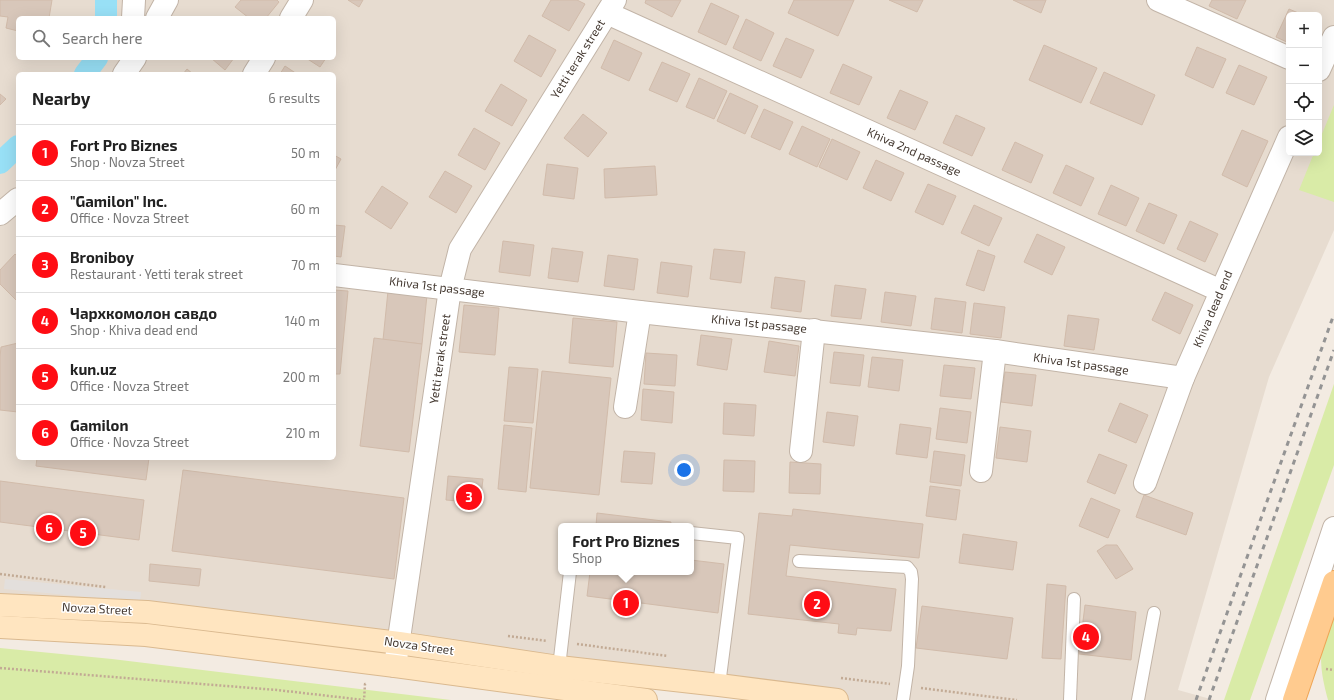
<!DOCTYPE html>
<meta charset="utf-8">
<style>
:root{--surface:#fff;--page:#f2f2f2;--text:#222;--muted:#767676;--line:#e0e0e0;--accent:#ff0d14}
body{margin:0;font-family:"Exo 2",sans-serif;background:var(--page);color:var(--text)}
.controls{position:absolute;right:12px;top:12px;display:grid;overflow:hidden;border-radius:6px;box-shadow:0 4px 16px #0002}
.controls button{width:36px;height:36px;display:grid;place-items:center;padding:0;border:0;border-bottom:1px solid var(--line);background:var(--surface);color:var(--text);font:20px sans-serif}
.you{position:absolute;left:684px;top:470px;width:14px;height:14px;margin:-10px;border:3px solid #fff;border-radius:50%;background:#1a73e8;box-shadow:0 0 0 6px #1a73e833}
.badge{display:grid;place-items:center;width:26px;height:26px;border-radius:50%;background:var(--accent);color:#fff;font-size:13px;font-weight:700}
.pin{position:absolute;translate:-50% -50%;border:2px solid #fff;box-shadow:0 1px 4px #0006}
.popup{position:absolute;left:558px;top:523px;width:136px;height:52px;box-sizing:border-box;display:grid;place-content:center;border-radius:6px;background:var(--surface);filter:drop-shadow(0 1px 3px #0005);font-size:13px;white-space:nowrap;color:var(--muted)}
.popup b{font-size:15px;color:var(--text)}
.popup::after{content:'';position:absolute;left:50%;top:100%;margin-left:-8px;border:8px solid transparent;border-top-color:var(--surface)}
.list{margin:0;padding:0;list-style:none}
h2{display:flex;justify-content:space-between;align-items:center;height:52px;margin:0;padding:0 16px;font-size:17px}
h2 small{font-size:13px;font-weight:400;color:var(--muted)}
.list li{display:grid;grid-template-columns:26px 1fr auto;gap:12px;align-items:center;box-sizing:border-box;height:56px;padding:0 16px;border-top:1px solid var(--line)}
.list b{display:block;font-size:15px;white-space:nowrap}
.list p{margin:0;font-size:13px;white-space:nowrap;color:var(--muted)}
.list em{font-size:13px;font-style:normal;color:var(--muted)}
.icon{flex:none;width:22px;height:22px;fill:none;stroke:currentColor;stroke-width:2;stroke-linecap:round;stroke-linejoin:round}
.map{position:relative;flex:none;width:1334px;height:700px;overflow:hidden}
.search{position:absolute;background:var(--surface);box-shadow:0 4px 16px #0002;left:16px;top:16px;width:320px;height:44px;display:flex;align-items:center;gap:10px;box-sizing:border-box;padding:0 14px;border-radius:6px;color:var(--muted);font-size:15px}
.panel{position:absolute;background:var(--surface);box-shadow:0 4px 16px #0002;left:16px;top:72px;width:320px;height:388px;border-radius:6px}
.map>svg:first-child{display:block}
.residential{fill:#e7dcd0;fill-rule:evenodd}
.green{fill:#d9eba7}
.parking{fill:#e3dfdc}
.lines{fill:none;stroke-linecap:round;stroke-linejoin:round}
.canal{stroke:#98e0f6;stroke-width:22}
.building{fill:#d8c7ba;stroke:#d1bbaa}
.service-casing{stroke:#c2b4a7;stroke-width:14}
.minor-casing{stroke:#c2b4a7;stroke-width:24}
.tertiary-casing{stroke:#c2b4a7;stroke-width:24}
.secondary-casing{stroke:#dab98f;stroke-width:24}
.primary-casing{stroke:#eea556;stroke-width:24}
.path{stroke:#c2aa94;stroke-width:2.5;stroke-dasharray:2 2;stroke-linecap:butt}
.service{stroke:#fff;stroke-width:12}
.minor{stroke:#fff;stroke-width:22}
.tertiary{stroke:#fff;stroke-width:22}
.secondary{stroke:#ffe5c0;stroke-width:22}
.primary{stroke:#ffcb8f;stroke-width:22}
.rail{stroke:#949494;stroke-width:3;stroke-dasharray:5 5;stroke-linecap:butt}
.labels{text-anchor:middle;stroke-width:3;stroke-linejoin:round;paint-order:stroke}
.street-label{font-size:12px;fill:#453a32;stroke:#fff}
</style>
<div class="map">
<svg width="1334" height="700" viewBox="0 0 1334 700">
<rect width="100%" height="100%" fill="#f3ebe2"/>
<path class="residential" d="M 0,0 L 1334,0 L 1334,230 L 1269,377 L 1178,690 L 1214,700 L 837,700 L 0,605 ZM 1289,15 L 1319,15 L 1319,153 L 1289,153 ZM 18,18 L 334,18 L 334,58 L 18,58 ZM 18,74 L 334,74 L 334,458 L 18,458 ZM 561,526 L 691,526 L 691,572 L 561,572 Z"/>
<g class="green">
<path d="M 1334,105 L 1334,202 L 1299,190 L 1314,153 L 1319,153 L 1319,141 Z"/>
<path d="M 1334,384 L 1334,465 L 1250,700 L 1224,700 Z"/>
<path d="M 1334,616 L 1334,700 L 1328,700 C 1324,685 1319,665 1322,649 C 1325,638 1330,627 1334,616 Z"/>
<path d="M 0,648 L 112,659 L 451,700 L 0,700 Z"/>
</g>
<path class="parking" d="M 5,579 L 141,592 L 140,602 L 4,589 Z"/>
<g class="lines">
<g class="canal">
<path d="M 106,0 L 106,18"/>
<path d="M 85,74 L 97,58"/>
<path d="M 0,163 L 18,146"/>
</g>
</g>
<g class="building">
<path d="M 0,0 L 52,0 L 49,18 L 18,18 L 18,31 L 6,28 L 8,17 L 0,16 Z"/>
<path d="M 241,0 L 277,0 L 279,2 L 266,18 L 249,18 L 235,7 Z"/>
<path d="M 348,0 L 363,0 L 359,7 Z"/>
<path d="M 551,0 L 577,0 L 585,4 L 569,31 L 542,16 Z"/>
<path d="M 646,0 L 681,0 L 672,17 L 645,3 Z"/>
<path d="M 794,0 L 854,0 L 838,36 L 788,13 Z"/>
<path d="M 889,0 L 923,0 L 917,12 Z"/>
<path d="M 1013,0 L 1046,0 L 1041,13 Z"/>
<path d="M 1212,0 L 1246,0 L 1237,19 L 1209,6 Z"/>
<path d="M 711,3 L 739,16 L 726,45 L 698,32 Z"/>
<path d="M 1289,9 L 1303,15 L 1289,15 L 1289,43 L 1276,37 Z"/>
<path d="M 746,19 L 774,33 L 761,61 L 733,48 Z"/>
<path d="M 529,35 L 556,50 L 541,77 L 514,61 Z"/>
<path d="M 786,38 L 814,50 L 801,78 L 773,66 Z"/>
<path d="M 614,40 L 642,53 L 629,81 L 601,68 Z"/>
<path d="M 1044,45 L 1097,68 L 1081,103 L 1029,80 Z"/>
<path d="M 1197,47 L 1226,59 L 1213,88 L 1185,75 Z"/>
<path d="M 211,58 L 234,58 L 225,70 Z"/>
<path d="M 306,58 L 326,58 L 320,67 Z"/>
<path d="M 662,62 L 690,74 L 677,102 L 649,90 Z"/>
<path d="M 843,64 L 872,77 L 859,105 L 830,93 Z"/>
<path d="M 1239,65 L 1267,77 L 1254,105 L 1226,93 Z"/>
<path d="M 285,66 L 297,74 L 280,74 Z"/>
<path d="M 187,69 L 193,74 L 183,74 Z"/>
<path d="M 1104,72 L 1155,95 L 1142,125 L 1090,103 Z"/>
<path d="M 699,78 L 727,91 L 714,119 L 686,107 Z"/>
<path d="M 501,84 L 527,100 L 512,126 L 485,111 Z"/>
<path d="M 900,90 L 928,102 L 915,130 L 887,118 Z"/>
<path d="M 730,93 L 758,106 L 745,134 L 717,121 Z"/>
<path d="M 0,94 L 6,99 L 0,105 Z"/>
<path d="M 764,109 L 793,122 L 780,150 L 751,137 Z"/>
<path d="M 583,114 L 607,133 L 588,157 L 564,138 Z"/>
<path d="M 956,115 L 985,128 L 972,156 L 943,143 Z"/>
<path d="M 802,126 L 830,139 L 817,167 L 789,154 Z"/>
<path d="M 474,128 L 500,143 L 485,170 L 458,155 Z"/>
<path d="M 1242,130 L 1268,141 L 1247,187 L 1222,175 Z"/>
<path d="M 832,139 L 860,152 L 847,180 L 819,167 Z"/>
<path d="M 1015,142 L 1043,155 L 1031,183 L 1002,170 Z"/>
<path d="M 334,155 L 341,159 L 334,172 Z"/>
<path d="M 876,160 L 904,173 L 891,201 L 863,188 Z"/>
<path d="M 547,164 L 578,168 L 574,199 L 543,195 Z"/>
<path d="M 1066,165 L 1094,178 L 1081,206 L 1053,193 Z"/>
<path d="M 655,166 L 657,195 L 605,198 L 604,169 Z"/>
<path d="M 445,171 L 472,186 L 456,213 L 429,197 Z"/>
<path d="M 928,184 L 956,196 L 943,225 L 915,212 Z"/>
<path d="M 1111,185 L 1139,198 L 1126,226 L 1098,214 Z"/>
<path d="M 382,186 L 408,203 L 391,229 L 365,212 Z"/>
<path d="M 1149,203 L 1177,215 L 1164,244 L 1136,231 Z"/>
<path d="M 974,205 L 1002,218 L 989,246 L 961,233 Z"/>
<path d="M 1190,221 L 1218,234 L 1205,262 L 1177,249 Z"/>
<path d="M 334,225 L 345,226 L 341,257 L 334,256 Z"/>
<path d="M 1037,234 L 1065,247 L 1052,275 L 1024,262 Z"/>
<path d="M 503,241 L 534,245 L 530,276 L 499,272 Z"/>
<path d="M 552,248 L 583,252 L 578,282 L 548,278 Z"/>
<path d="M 714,249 L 745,252 L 741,283 L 710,279 Z"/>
<path d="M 978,250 L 995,256 L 984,291 L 966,285 Z"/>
<path d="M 15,254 L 18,257 L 18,302 L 0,284 L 0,270 Z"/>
<path d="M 608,255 L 638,259 L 634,290 L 604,286 Z"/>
<path d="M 661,262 L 692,266 L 688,297 L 657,293 Z"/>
<path d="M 775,277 L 805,281 L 801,312 L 771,308 Z"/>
<path d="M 835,285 L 866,289 L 861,319 L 831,316 Z"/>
<path d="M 334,290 L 348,291 L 340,374 L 334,374 Z"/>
<path d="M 388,291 L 427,295 L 422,344 L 383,340 Z"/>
<path d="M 885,292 L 916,296 L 911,326 L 881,322 Z"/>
<path d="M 1165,292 L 1193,305 L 1180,334 L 1152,320 Z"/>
<path d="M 935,298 L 966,302 L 962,333 L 931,329 Z"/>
<path d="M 974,303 L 1005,307 L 1001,338 L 970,334 Z"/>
<path d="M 464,305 L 499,308 L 495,355 L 459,352 Z"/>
<path d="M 1068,315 L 1099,319 L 1094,350 L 1064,346 Z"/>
<path d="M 573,318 L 617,322 L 613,367 L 569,363 Z"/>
<path d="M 701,335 L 732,339 L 727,370 L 697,365 Z"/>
<path d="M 374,338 L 422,344 L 409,452 L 360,446 Z"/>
<path d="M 769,341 L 799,346 L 795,376 L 764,372 Z"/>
<path d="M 18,343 L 18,412 L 0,410 L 0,357 L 1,347 Z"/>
<path d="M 834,352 L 864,355 L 860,386 L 830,383 Z"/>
<path d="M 646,353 L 677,355 L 675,386 L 644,384 Z"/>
<path d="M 872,357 L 903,360 L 899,391 L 868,387 Z"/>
<path d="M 944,365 L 975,368 L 971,399 L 940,396 Z"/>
<path d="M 509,367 L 538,369 L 533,423 L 504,421 Z"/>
<path d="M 542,371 L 611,378 L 599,495 L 530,488 Z"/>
<path d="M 1005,372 L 1036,375 L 1032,406 L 1001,402 Z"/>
<path d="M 643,389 L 674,392 L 672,423 L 641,420 Z"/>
<path d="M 724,403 L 756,405 L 754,436 L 723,434 Z"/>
<path d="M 1120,403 L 1148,415 L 1136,443 L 1108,431 Z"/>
<path d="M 940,408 L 971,412 L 967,443 L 936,439 Z"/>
<path d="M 827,412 L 858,416 L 854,446 L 823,442 Z"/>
<path d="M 900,424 L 931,428 L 927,458 L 896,454 Z"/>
<path d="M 504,425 L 532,428 L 526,492 L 498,489 Z"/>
<path d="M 1000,427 L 1031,431 L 1027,462 L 996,458 Z"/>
<path d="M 624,451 L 655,453 L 652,484 L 621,482 Z"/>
<path d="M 934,451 L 965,455 L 961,486 L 930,482 Z"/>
<path d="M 1099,454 L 1127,465 L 1115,494 L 1087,482 Z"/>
<path d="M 37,458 L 149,458 L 146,480 L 36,466 Z"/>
<path d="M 724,460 L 755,461 L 754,492 L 723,491 Z"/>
<path d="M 790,462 L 821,464 L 820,494 L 789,493 Z"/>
<path d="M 183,470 L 404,498 L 394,579 L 172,551 Z"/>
<path d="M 448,476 L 483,479 L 480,503 L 446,500 Z"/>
<path d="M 0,481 L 144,500 L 139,540 L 0,522 Z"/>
<path d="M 930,486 L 960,490 L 956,520 L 926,516 Z"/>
<path d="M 1144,495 L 1193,513 L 1186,535 L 1136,517 Z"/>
<path d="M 1091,498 L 1120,510 L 1108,538 L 1079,526 Z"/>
<path d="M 793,509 L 923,524 L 919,558 L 790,545 L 786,576 L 896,589 L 891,631 L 857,628 L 856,635 L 838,633 L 839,624 L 748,614 L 759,513 L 792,516 Z"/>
<path d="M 597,513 L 671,522 L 670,526 L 596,526 Z"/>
<path d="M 963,534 L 1017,542 L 1013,570 L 959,563 Z"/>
<path d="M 1106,545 L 1117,545 L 1133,569 L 1116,579 L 1097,551 Z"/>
<path d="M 691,560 L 724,564 L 718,613 L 587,596 L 590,572 L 691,572 Z"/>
<path d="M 150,564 L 201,569 L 199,586 L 149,581 Z"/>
<path d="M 1047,584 L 1066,586 L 1061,659 L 1042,658 Z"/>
<path d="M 1085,605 L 1136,612 L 1131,660 L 1079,654 Z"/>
<path d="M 922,606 L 1013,618 L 1007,659 L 916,648 Z"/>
</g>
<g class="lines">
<defs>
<g id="service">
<path d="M 691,533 L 738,538 L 719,685"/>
<path d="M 799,561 L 907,567 L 911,572 L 912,579 L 908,666 L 903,700"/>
<path d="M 559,667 L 570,572"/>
<path d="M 1070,700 L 1074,599"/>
<path d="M 1138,700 L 1154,613"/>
</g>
<g id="minor">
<path d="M 1158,0 L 1289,58"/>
<path d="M 607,13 L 1221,291"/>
<path d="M 133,18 L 134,0"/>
<path d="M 157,18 L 167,0"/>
<path d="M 291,18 L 302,0"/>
<path d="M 1319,70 L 1334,37"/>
<path d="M 124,74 L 135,58"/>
<path d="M 254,74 L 264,58"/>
<path d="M 0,214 L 18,199"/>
<path d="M 334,275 L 640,312 L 995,351 L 1183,378"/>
<path d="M 625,407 L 640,312"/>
<path d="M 801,451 L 814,330"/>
<path d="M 981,471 L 995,351"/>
<path d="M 1145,483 L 1183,378 L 1289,137"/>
<path d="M 395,666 L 450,289 L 460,249 L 615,0"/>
</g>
<path id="tertiary" d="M 1277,700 L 1334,528"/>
<g id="secondary">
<path d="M 0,605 L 147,612 L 399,643 L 559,667 L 719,685 L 837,700"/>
<path d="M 0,627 L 146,635 L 395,666 L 646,700"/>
</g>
<path id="primary" d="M 1294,700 L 1334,582"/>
</defs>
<use href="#service" class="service-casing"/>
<use href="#minor" class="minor-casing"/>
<use href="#tertiary" class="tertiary-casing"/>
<use href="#secondary" class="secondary-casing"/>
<use href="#primary" class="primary-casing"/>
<g class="path">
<path d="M 0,574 L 106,587"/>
<path d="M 508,636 L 547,641"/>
<path d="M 577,644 L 668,656"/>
<path d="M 0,668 L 277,690 L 364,700 L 365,684 L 366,684"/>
<path d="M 1326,669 L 1334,670"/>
<path d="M 841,678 L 890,684"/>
<path d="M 921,688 L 1017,700"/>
</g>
<use href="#service" class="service"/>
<use href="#minor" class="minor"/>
<use href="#tertiary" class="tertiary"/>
<use href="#secondary" class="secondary"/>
<use href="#primary" class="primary"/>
<g class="rail">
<path d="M 1196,700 L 1334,314"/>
<path d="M 1209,700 L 1334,350"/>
</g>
</g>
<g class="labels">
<g class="street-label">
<text transform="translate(578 59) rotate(-58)" y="4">Yetti terak street</text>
<text transform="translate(914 152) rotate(24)" y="4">Khiva 2nd passage</text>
<text transform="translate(437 287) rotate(7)" y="4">Khiva 1st passage</text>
<text transform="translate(1213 309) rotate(-67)" y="4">Khiva dead end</text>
<text transform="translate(759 324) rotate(6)" y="4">Khiva 1st passage</text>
<text transform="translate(440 359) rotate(-82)" y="4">Yetti terak street</text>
<text transform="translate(1081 364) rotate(8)" y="4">Khiva 1st passage</text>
<text transform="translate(97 609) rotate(3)" y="4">Novza Street</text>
<text transform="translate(419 646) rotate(8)" y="4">Novza Street</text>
</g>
</g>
</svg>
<div class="controls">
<button>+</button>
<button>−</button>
<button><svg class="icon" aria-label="locate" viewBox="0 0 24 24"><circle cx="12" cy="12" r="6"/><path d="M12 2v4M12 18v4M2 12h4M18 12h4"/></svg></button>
<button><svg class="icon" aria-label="layers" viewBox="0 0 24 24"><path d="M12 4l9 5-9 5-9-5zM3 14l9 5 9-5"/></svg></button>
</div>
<div class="you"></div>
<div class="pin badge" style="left:626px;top:603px">1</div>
<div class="popup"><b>Fort Pro Biznes</b>Shop</div>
<div class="pin badge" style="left:817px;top:604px">2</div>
<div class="pin badge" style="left:469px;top:497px">3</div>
<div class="pin badge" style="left:1086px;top:637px">4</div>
<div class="pin badge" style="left:83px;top:533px">5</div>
<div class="pin badge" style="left:49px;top:528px">6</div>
<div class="search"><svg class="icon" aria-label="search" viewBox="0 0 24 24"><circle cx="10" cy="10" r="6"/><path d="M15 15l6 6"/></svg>Search here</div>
<section class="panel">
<h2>Nearby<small>6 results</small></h2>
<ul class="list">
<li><span class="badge">1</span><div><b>Fort Pro Biznes</b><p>Shop · Novza Street</p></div><em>50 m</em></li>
<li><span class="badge">2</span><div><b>&quot;Gamilon&quot; Inc.</b><p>Office · Novza Street</p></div><em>60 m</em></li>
<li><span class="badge">3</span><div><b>Broniboy</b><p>Restaurant · Yetti terak street</p></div><em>70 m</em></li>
<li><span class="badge">4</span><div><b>Чархкомолон савдо</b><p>Shop · Khiva dead end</p></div><em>140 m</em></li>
<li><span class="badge">5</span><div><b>kun.uz</b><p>Office · Novza Street</p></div><em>200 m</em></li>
<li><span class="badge">6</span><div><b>Gamilon</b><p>Office · Novza Street</p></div><em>210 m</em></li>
</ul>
</section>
</div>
